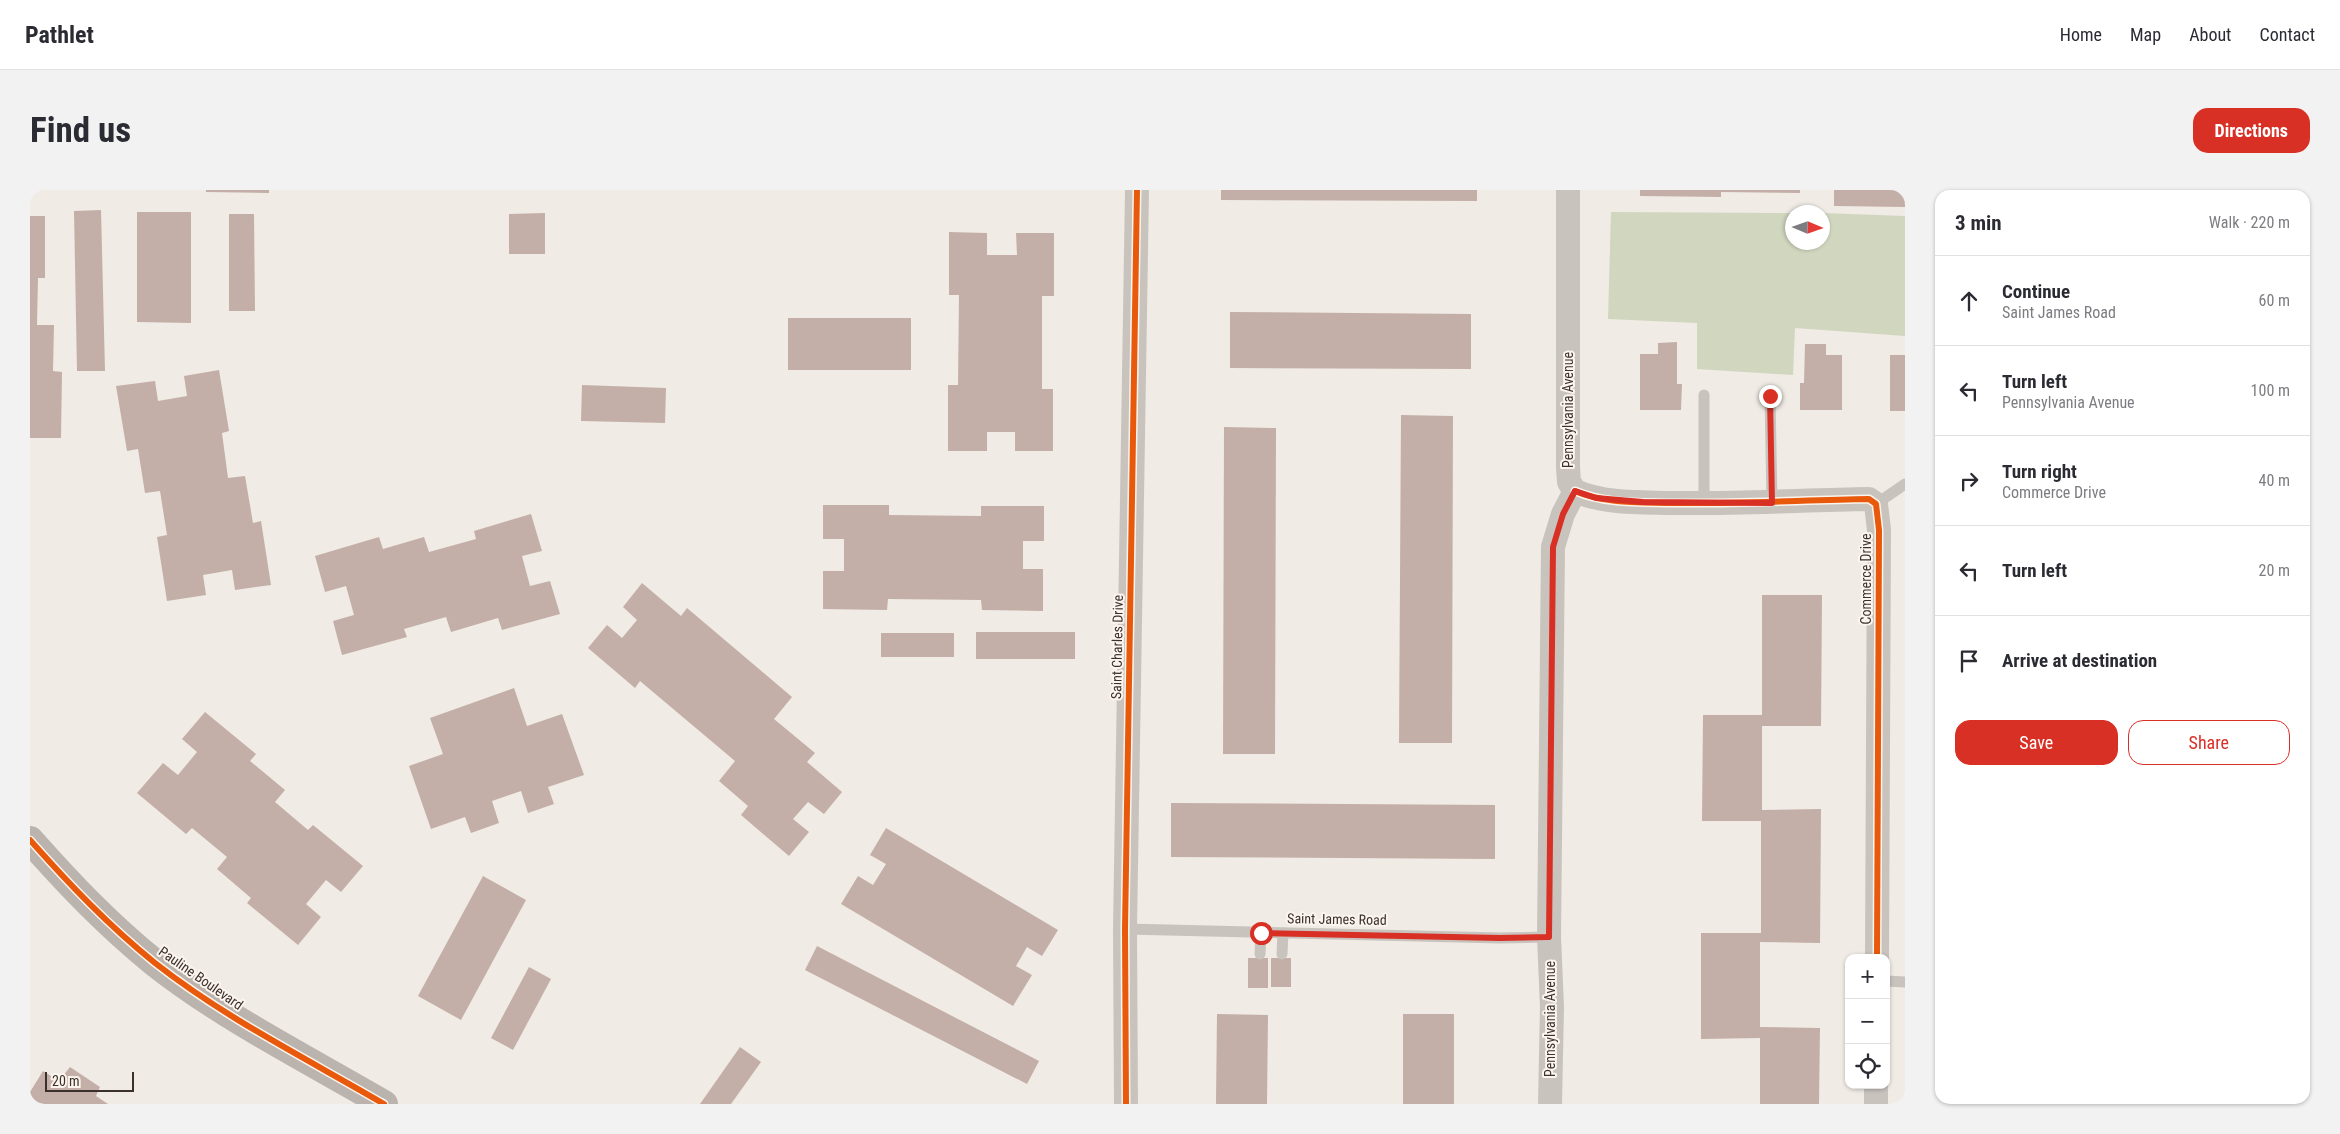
<!DOCTYPE html>
<meta charset="utf-8">
<style>
:root{--surface:#fff;--page:#f2f2f3;--text:#2b2b33;--muted:#7c7c81;--line:#e1e1e2;--accent:#d93025}
body{margin:0;font-family:"Roboto Condensed",sans-serif;background:var(--page);color:var(--text)}
.controls{position:absolute;right:15px;bottom:15px;display:grid;overflow:hidden;border-radius:10px;box-shadow:0 1px 4px #0004}
.controls button{width:45px;height:45px;display:grid;place-items:center;padding:0;border:0;border-bottom:1px solid var(--line);background:var(--surface);color:var(--text);font:25px sans-serif}
.compass{position:absolute;left:1755px;top:15px;width:45px;height:45px;border-radius:50%;background:var(--surface);box-shadow:0 1px 4px #0004;rotate:92deg}
.scale{position:absolute;left:15px;bottom:12px;width:89px;box-sizing:border-box;padding-left:5px;border:2px solid #3b302b;border-top:0;font-size:14px;line-height:18px;white-space:nowrap;color:#3b302b;-webkit-text-stroke:4px #fbf5ee;paint-order:stroke}
.stop{position:absolute;width:15px;height:15px;margin:-11px;border:4px solid #d93025;border-radius:50%;background:#fff}
.stop.end{background:#d93025;border-color:#fff;box-shadow:0 1px 5px #0008}
.list{margin:0;padding:0;list-style:none}
h2{display:flex;justify-content:space-between;align-items:center;height:65px;margin:0;padding:0 20px;font-size:21px}
h2 small{font-size:16px;font-weight:400;color:var(--muted)}
.list li{display:grid;grid-template-columns:32px 1fr auto;gap:15px;align-items:center;box-sizing:border-box;height:90px;padding:0 20px;border-top:1px solid var(--line)}
.list b{display:block;font-size:19px;white-space:nowrap}
.list p{margin:0;font-size:16px;white-space:nowrap;color:var(--muted)}
.list em{font-size:16px;font-style:normal;color:var(--muted)}
.actions{display:flex;gap:10px;padding:15px 20px}
.actions a{flex:1;padding:11px 0;border:1px solid var(--accent);border-radius:15px;text-align:center;font-size:18px;color:var(--accent)}
.actions .main{background:var(--accent);color:#fff}
.icon{flex:none;width:28px;height:28px;fill:none;stroke:currentColor;stroke-width:2;stroke-linecap:round;stroke-linejoin:round}
.map{position:relative;flex:none;width:1875px;height:914px;overflow:hidden;border-radius:15px}
header{display:flex;align-items:center;gap:30px;box-sizing:border-box;height:70px;padding:0 25px;background:var(--surface);border-bottom:1px solid var(--line)}
header strong{font-size:24px}
nav{display:flex;gap:28px;margin-inline-start:auto;font-size:18px}
.intro{display:flex;align-items:center;justify-content:space-between;box-sizing:border-box;height:120px;padding:0 30px}
h1{margin:0;font-size:35px}
.button{padding:12px 22px;border-radius:15px;background:var(--accent);color:#fff;font-size:18px;font-weight:700}
main{display:flex;gap:30px;padding:0 30px}
aside{flex:1;background:var(--surface);border-radius:15px;box-shadow:0 1px 4px #0004}
.map>svg:first-child{display:block}
.green{fill:#d1d6bf}
.building{fill:#c3afa7}
.lines{fill:none;stroke-linecap:round;stroke-linejoin:round}
.lane{stroke:#c9c3be;stroke-width:11}
.street{stroke:#c9c3be;stroke-width:24}
.secondary{stroke:#bab3ae;stroke-width:28}
.cycleway-casing{stroke:#fbf5ee;stroke-width:9}
.cycleway{stroke:#e8590c;stroke-width:6}
.route{stroke:#d93025;stroke-width:6}
.labels{text-anchor:middle;stroke-width:4;stroke-linejoin:round;paint-order:stroke}
.street-label{font-size:14px;fill:#3b302b;stroke:#fbf5ee}
</style>
<header>
<strong>Pathlet</strong>
<nav><a>Home</a><a>Map</a><a>About</a><a>Contact</a></nav>
</header>
<div class="intro"><h1>Find us</h1><a class="button">Directions</a></div>
<main>
<div class="map">
<svg width="1875" height="914" viewBox="0 0 1875 914">
<rect width="100%" height="100%" fill="#f0ebe5"/>
<path class="green" d="M 1581,22 L 1762,23 L 1762,52 L 1792,52 L 1793,23 L 1875,26 L 1875,146 L 1765,138 L 1763,185 L 1667,179 L 1667,133 L 1578,129 Z"/>
<g class="building">
<path d="M 176,0 L 239,0 L 239,3 L 176,2 Z"/>
<path d="M 1191,0 L 1447,0 L 1447,11 L 1191,10 Z"/>
<path d="M 1610,0 L 1770,0 L 1770,3 L 1691,2 L 1691,7 L 1610,6 Z"/>
<path d="M 1804,0 L 1875,0 L 1875,17 L 1804,16 Z"/>
<path d="M 71,20 L 75,181 L 47,181 L 44,21 Z"/>
<path d="M 107,22 L 161,22 L 161,133 L 107,132 Z"/>
<path d="M 515,23 L 515,64 L 479,64 L 479,24 Z"/>
<path d="M 199,24 L 224,24 L 225,121 L 199,121 Z"/>
<path d="M 0,26 L 15,26 L 15,88 L 8,88 L 7,135 L 24,135 L 23,181 L 32,182 L 31,248 L 0,248 Z"/>
<path d="M 919,42 L 957,43 L 957,65 L 987,65 L 986,43 L 1024,43 L 1024,106 L 1012,106 L 1012,199 L 1023,199 L 1023,261 L 985,261 L 985,242 L 957,242 L 957,261 L 918,261 L 918,195 L 928,195 L 929,105 L 919,105 Z"/>
<path d="M 1200,122 L 1441,124 L 1441,179 L 1200,178 Z"/>
<rect x="758" y="128" width="123" height="52"/>
<path d="M 1647,152 L 1647,194 L 1652,194 L 1651,220 L 1610,220 L 1610,164 L 1628,164 L 1628,153 Z"/>
<path d="M 1775,154 L 1796,154 L 1796,165 L 1812,165 L 1812,220 L 1770,220 L 1770,193 L 1774,193 Z"/>
<rect x="1860" y="165" width="15" height="56"/>
<path d="M 189,180 L 199,241 L 192,243 L 198,288 L 215,286 L 223,333 L 231,331 L 241,395 L 205,400 L 202,380 L 173,385 L 176,405 L 137,411 L 127,347 L 137,345 L 130,301 L 115,303 L 108,259 L 97,261 L 86,196 L 125,191 L 128,211 L 157,206 L 154,186 Z"/>
<path d="M 552,195 L 636,198 L 635,233 L 551,231 Z"/>
<path d="M 1371,225 L 1423,226 L 1422,553 L 1369,553 Z"/>
<path d="M 1194,237 L 1246,238 L 1245,564 L 1193,564 Z"/>
<path d="M 793,315 L 859,315 L 859,325 L 951,326 L 951,316 L 1014,316 L 1014,351 L 993,351 L 993,379 L 1013,379 L 1013,421 L 952,420 L 951,410 L 858,409 L 857,420 L 793,419 L 793,381 L 814,381 L 814,349 L 793,349 Z"/>
<path d="M 501,324 L 512,361 L 492,366 L 500,396 L 520,391 L 530,424 L 472,440 L 468,428 L 421,442 L 416,427 L 374,439 L 377,447 L 312,465 L 303,431 L 324,425 L 316,396 L 295,402 L 285,366 L 349,347 L 353,359 L 394,347 L 399,362 L 446,349 L 444,341 Z"/>
<path d="M 612,393 L 651,426 L 657,418 L 762,507 L 744,529 L 785,563 L 777,572 L 812,602 L 794,624 L 778,612 L 763,629 L 779,642 L 759,666 L 711,625 L 718,616 L 689,591 L 705,571 L 610,491 L 605,498 L 558,458 L 577,435 L 592,448 L 607,430 L 593,417 Z"/>
<path d="M 1732,405 L 1792,405 L 1791,536 L 1732,536 L 1732,620 L 1791,619 L 1790,753 L 1730,752 L 1730,837 L 1790,838 L 1789,914 L 1730,914 L 1730,848 L 1671,849 L 1671,743 L 1731,743 L 1731,631 L 1672,631 L 1673,525 L 1732,525 Z"/>
<rect x="946" y="442" width="99" height="27"/>
<rect x="851" y="443" width="73" height="24"/>
<path d="M 484,498 L 497,536 L 532,524 L 554,585 L 518,597 L 524,614 L 498,623 L 491,601 L 462,611 L 469,633 L 441,643 L 435,627 L 401,639 L 379,576 L 413,564 L 400,528 Z"/>
<path d="M 175,522 L 226,564 L 220,571 L 255,600 L 245,612 L 278,640 L 283,635 L 333,676 L 311,702 L 296,690 L 276,714 L 291,727 L 268,755 L 217,713 L 221,708 L 187,679 L 197,667 L 162,638 L 156,644 L 107,603 L 133,573 L 148,585 L 167,562 L 152,549 Z"/>
<path d="M 1141,613 L 1465,615 L 1465,669 L 1141,667 Z"/>
<path d="M 856,638 L 1028,740 L 1012,766 L 997,757 L 986,776 L 1002,785 L 983,816 L 811,714 L 828,686 L 843,695 L 856,674 L 840,665 Z"/>
<path d="M 453,686 L 496,710 L 431,830 L 388,806 Z"/>
<path d="M 787,756 L 1009,871 L 997,894 L 775,780 Z"/>
<rect x="1218" y="768" width="20" height="30"/>
<rect x="1241" y="768" width="20" height="29"/>
<path d="M 499,777 L 521,789 L 483,860 L 461,848 Z"/>
<path d="M 1187,824 L 1238,825 L 1237,914 L 1186,914 Z"/>
<rect x="1373" y="824" width="51" height="90"/>
<path d="M 710,857 L 731,872 L 701,914 L 670,914 Z"/>
<path d="M 40,877 L 70,897 L 66,906 L 78,914 L 0,914 L 0,902 L 13,881 L 29,891 Z"/>
</g>
<g class="lines">
<g class="lane">
<path d="M 1740,206 L 1742,313"/>
<path d="M 1674,313 L 1674,205"/>
<path d="M 1846,314 L 1875,294"/>
<path d="M 1095,739 L 1470,748 L 1519,747"/>
<path d="M 1230,764 L 1231,743"/>
<path d="M 1252,764 L 1253,743"/>
<path d="M 1856,791 L 1875,792"/>
</g>
<g class="street">
<path d="M 1538,0 L 1538,277 L 1539,292 L 1545,301"/>
<path d="M 1545,301 C 1575,314 1611,312 1643,313 C 1709,314 1774,310 1839,309 L 1846,314 L 1849,340 L 1847,768"/>
<path d="M 1096,914 L 1095,739 L 1107,0"/>
<path d="M 1520,914 L 1522,817 L 1519,747 L 1523,357 L 1533,324 L 1545,301"/>
<path d="M 1846,914 L 1846,895"/>
</g>
<path class="secondary" d="M 0,650 C 40,695 78,735 125,773 C 195,828 277,869 354,914"/>
<defs>
<g id="cycleway">
<path d="M 1545,301 C 1575,314 1611,312 1643,313 C 1709,314 1774,310 1839,309 L 1846,314 L 1849,340 L 1847,768"/>
<path d="M 0,650 C 40,695 78,735 125,773 C 195,828 277,869 354,914"/>
<path d="M 1096,914 L 1095,739 L 1107,0"/>
</g>
</defs>
<use href="#cycleway" class="cycleway-casing"/>
<use href="#cycleway" class="cycleway"/>
</g>
<g class="lines">
<path class="route" d="M 1231,743 L 1470,748 L 1519,747 L 1523,357 L 1533,324 L 1545,301 L 1566,308 L 1613,312 L 1742,313 L 1740,206"/>
</g>
<g class="labels">
<g class="street-label">
<text transform="translate(1538 220) rotate(-90)" y="5">Pennsylvania Avenue</text>
<text transform="translate(1836 389) rotate(-90)" y="5">Commerce Drive</text>
<text transform="translate(1087 457) rotate(-89)" y="5">Saint Charles Drive</text>
<text transform="translate(1307 729) rotate(1)" y="5">Saint James Road</text>
<text transform="translate(171 788) rotate(35)" y="5">Pauline Boulevard</text>
<text transform="translate(1520 829) rotate(-90)" y="5">Pennsylvania Avenue</text>
</g>
</g>
</svg>
<div class="controls">
<button>+</button>
<button>−</button>
<button><svg class="icon" aria-label="locate" viewBox="0 0 24 24"><circle cx="12" cy="12" r="6"/><path d="M12 2v4M12 18v4M2 12h4M18 12h4"/></svg></button>
</div>
<svg class="compass" viewBox="-18 -18 36 36"><path d="M0-13l5 13h-10z" fill="#e53935"/><path d="M0 13l5-13h-10z" fill="#7c7c81"/></svg>
<div class="scale">20 m</div>
<div class="stop" style="left:1231px;top:743px"></div>
<div class="stop end" style="left:1740px;top:206px"></div>
</div>
<aside>
<h2>3 min<small>Walk · 220 m</small></h2>
<ul class="list">
<li><svg class="icon" aria-label="ahead" viewBox="0 0 24 24"><path d="M12 20V5M6 11l6-6 6 6"/></svg><div><b>Continue</b><p>Saint James Road</p></div><em>60 m</em></li>
<li><svg class="icon" aria-label="left" viewBox="0 0 24 24"><path d="M17 20v-9H6M10 6l-5 5 5 5"/></svg><div><b>Turn left</b><p>Pennsylvania Avenue</p></div><em>100 m</em></li>
<li><svg class="icon" aria-label="right" viewBox="0 0 24 24"><path d="M7 20v-9h11M14 6l5 5-5 5"/></svg><div><b>Turn right</b><p>Commerce Drive</p></div><em>40 m</em></li>
<li><svg class="icon" aria-label="left" viewBox="0 0 24 24"><path d="M17 20v-9H6M10 6l-5 5 5 5"/></svg><div><b>Turn left</b></div><em>20 m</em></li>
<li><svg class="icon" aria-label="arrive" viewBox="0 0 24 24"><path d="M6 21V4h12l-3 4 3 4H6"/></svg><div><b>Arrive at destination</b></div></li>
</ul>
<div class="actions"><a class="main">Save</a><a>Share</a></div>
</aside>
</main>
